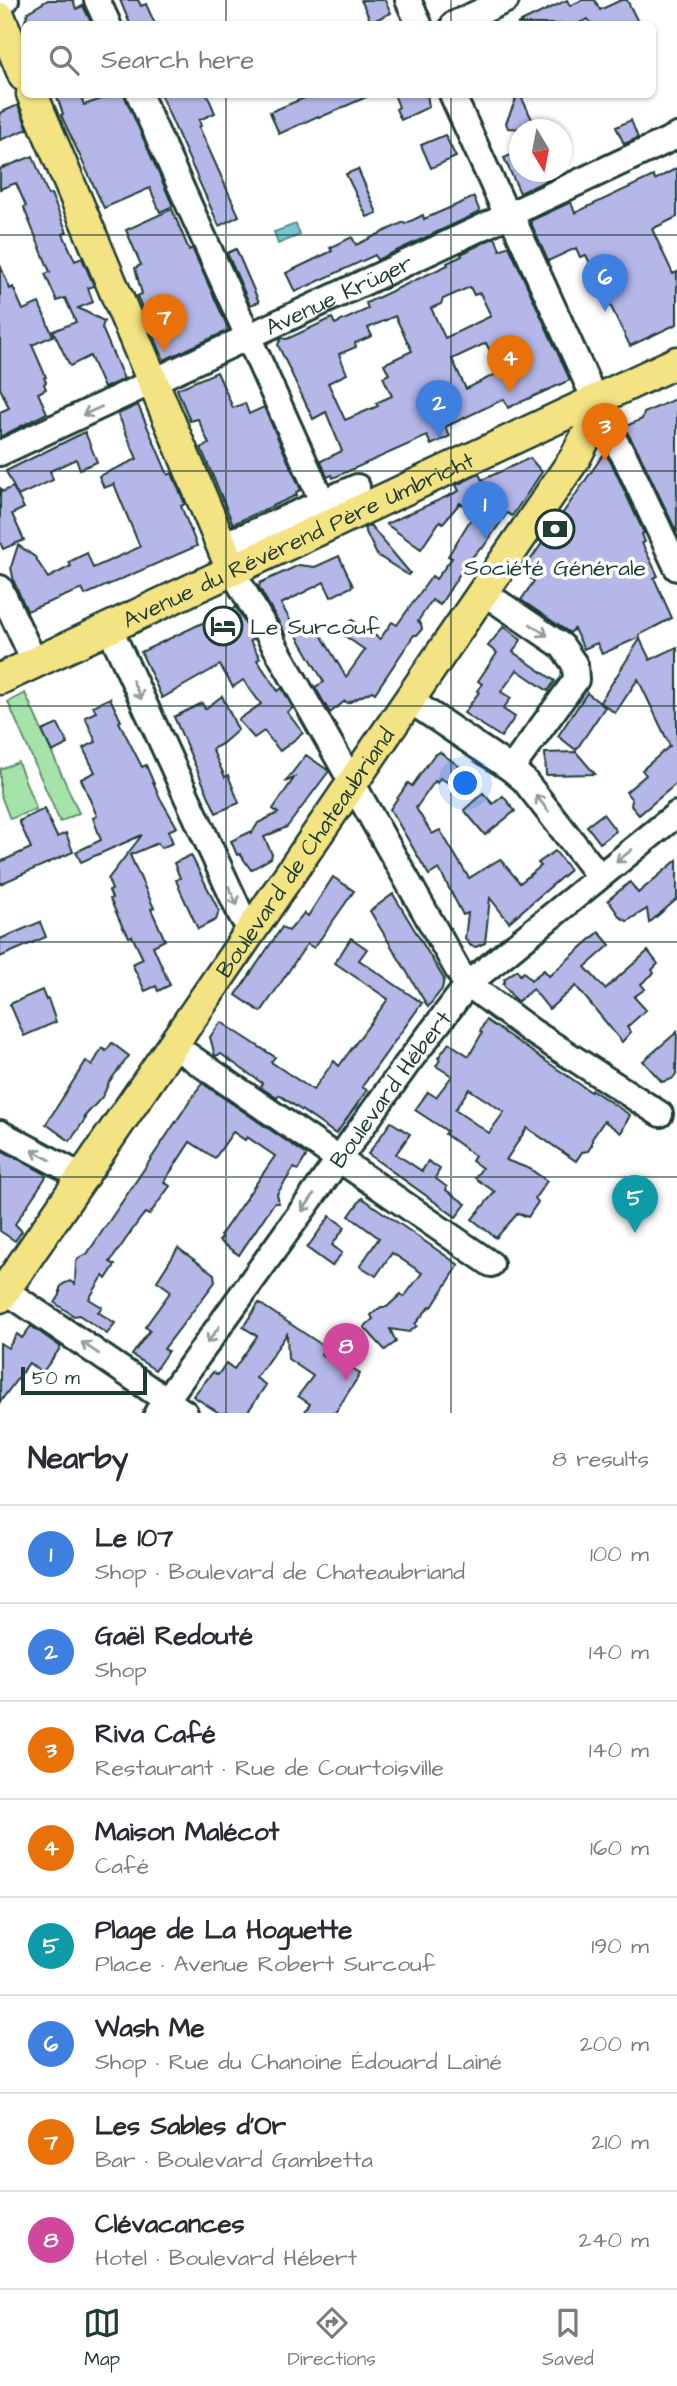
<!DOCTYPE html>
<meta charset="utf-8">
<style>
:root{--surface:#fff;--page:#f7f7f7;--text:#2b2b33;--muted:#7c7c81;--line:#e1e1e2;--accent:#1f3d34}
body{margin:0;font-family:"Architects Daughter",sans-serif;background:var(--page);color:var(--text)}
.compass{position:absolute;left:509px;top:119px;width:63px;height:63px;border-radius:50%;background:var(--surface);box-shadow:0 2px 5px #0004;rotate:170deg}
.scale{position:absolute;left:21px;bottom:18px;width:126px;box-sizing:border-box;padding-left:7px;border:4px solid #1f3d34;border-top:0;font-size:19px;line-height:24px;white-space:nowrap;color:#1f3d34;-webkit-text-stroke:5px #fff;paint-order:stroke}
.you{position:absolute;left:466px;top:784px;width:24px;height:24px;margin:-18px;border:5px solid #fff;border-radius:50%;background:#1a73e8;box-shadow:0 0 0 10px #1a73e833}
.badge{display:grid;place-items:center;width:46px;height:46px;border-radius:50%;background:var(--accent);color:#fff;font-size:23px;font-weight:700}
.pin{position:absolute;translate:-50% -58px;filter:drop-shadow(0 2px 4px #0008)}
.pin::after{content:'';position:absolute;top:37px;width:24px;height:21px;background:inherit;clip-path:polygon(0 0,100% 0,50% 100%)}
.list{margin:0;padding:0;list-style:none}
h2{display:flex;justify-content:space-between;align-items:center;height:91px;margin:0;padding:0 28px;font-size:30px}
h2 small{font-size:23px;font-weight:400;color:var(--muted)}
.list li{display:grid;grid-template-columns:46px 1fr auto;gap:21px;align-items:center;box-sizing:border-box;height:98px;padding:0 28px;border-top:2px solid var(--line)}
.list b{display:block;font-size:26px;white-space:nowrap}
.list p{margin:0;font-size:23px;white-space:nowrap;color:var(--muted)}
.list em{font-size:23px;font-style:normal;color:var(--muted)}
.icon{flex:none;width:38px;height:38px;fill:none;stroke:currentColor;stroke-width:2;stroke-linecap:round;stroke-linejoin:round}
.map{position:relative;flex:none;width:677px;height:1413px;overflow:hidden}
.search{position:absolute;background:var(--surface);box-shadow:0 2px 5px #0004;left:21px;right:21px;top:21px;height:77px;display:flex;align-items:center;gap:18px;box-sizing:border-box;padding:0 24px;border-radius:10px;color:var(--muted);font-size:26px}
.sheet{height:875px;background:var(--surface)}
nav{display:flex;justify-content:space-around;align-items:center;box-sizing:border-box;height:98px;border-top:2px solid var(--line);background:var(--surface);font-size:19px;color:var(--muted)}
nav a{display:grid;justify-items:center;gap:4px}
nav .on{color:var(--accent)}
.map>svg:first-child{display:block}
.green{fill:#a6e3aa;stroke:#62906f;stroke-width:2}
.water{fill:#77c8cf;stroke:#549091;stroke-width:2}
.building{fill:#b4b7e8;stroke:#1f3d34;stroke-width:2;fill-rule:evenodd}
.lines{fill:none;stroke-linecap:round;stroke-linejoin:round}
.minor-casing{stroke:#1f3d34;stroke-width:30}
.major-casing{stroke:#1f3d34;stroke-width:35}
.minor{stroke:#fff;stroke-width:24}
.major{stroke:#f4e382;stroke-width:30}
.oneway{stroke:#8f9e9a}
.grid{fill:none;stroke:#1f3d34;stroke-width:2;stroke-opacity:0.55}
.labels{text-anchor:middle;stroke-width:7;stroke-linejoin:round;paint-order:stroke}
.street-label{font-size:23px;fill:#1f3d34;stroke:#fff}
.poi-label{font-size:23px;fill:#1f3d34;stroke:#fff}
</style>
<div class="map">
<svg width="677" height="1413" viewBox="0 0 677 1413">
<rect width="100%" height="100%" fill="#fff"/>
<filter id="ink" filterUnits="userSpaceOnUse"><feTurbulence type="fractalNoise" baseFrequency=".0143" numOctaves="2"/><feDisplacementMap in="SourceGraphic" scale="14" xChannelSelector="R" yChannelSelector="G"/><feConvolveMatrix kernelMatrix="1 2 1 2 8 2 1 2 1" color-interpolation-filters="sRGB"/></filter>
<g filter="url(#ink)">
<g class="green">
<path d="M 25,693 L 79,813 L 60,822 L 8,702 Z"/>
<path d="M 18,762 L 36,809 L 10,819 L 0,793 L 0,769 Z"/>
</g>
<path class="water" d="M 296,224 L 300,235 L 278,244 L 274,232 Z"/>
<g class="building">
<path d="M 48,0 L 73,0 L 76,9 L 83,6 L 92,24 L 24,24 L 28,12 Z"/>
<path d="M 120,0 L 138,0 L 141,6 L 146,4 L 155,24 L 130,24 Z"/>
<path d="M 361,0 L 385,0 L 391,13 L 371,22 Z"/>
<path d="M 567,0 L 570,6 L 582,0 L 595,0 L 600,10 L 621,0 L 627,0 L 639,24 L 591,24 L 588,19 L 577,24 L 517,24 Z"/>
<path d="M 56,94 L 80,94 L 84,105 L 116,94 L 124,94 L 173,206 L 160,212 L 150,188 L 104,208 L 61,115 L 63,114 Z"/>
<path d="M 160,94 L 207,94 L 215,113 L 199,120 L 201,126 L 199,127 L 239,216 L 219,226 Z"/>
<path d="M 314,94 L 373,94 L 319,118 L 318,116 L 279,134 L 270,112 Z"/>
<path d="M 394,94 L 427,94 L 429,107 L 401,120 L 396,109 L 399,107 Z"/>
<path d="M 518,94 L 520,94 L 537,130 L 508,128 L 506,123 Z"/>
<path d="M 18,105 L 28,129 L 0,140 L 0,113 Z"/>
<path d="M 631,120 L 638,138 L 624,144 L 616,127 Z"/>
<path d="M 445,135 L 456,157 L 431,168 L 421,145 Z"/>
<path d="M 520,151 L 520,172 L 537,172 L 539,177 L 550,172 L 556,172 L 558,175 L 520,193 L 504,158 Z"/>
<path d="M 33,156 L 48,195 L 51,194 L 67,232 L 63,234 L 75,261 L 82,258 L 94,286 L 88,288 L 93,302 L 78,308 L 104,321 L 102,328 L 124,379 L 104,388 L 90,356 L 70,366 L 53,331 L 76,322 L 65,298 L 57,301 L 45,274 L 50,272 L 25,211 L 24,207 L 26,206 L 16,183 L 0,189 L 0,169 Z"/>
<path d="M 677,168 L 677,217 L 652,229 L 673,274 L 677,272 L 677,324 L 630,346 L 586,255 L 580,257 L 576,248 L 548,261 L 530,221 L 571,202 L 575,213 L 653,176 L 655,180 Z"/>
<path d="M 358,169 L 377,213 L 367,217 L 346,174 Z"/>
<path d="M 474,197 L 480,212 L 377,260 L 375,255 L 295,292 L 286,273 L 332,251 L 330,248 L 352,237 L 356,245 L 404,222 L 405,224 L 423,215 L 424,219 Z"/>
<path d="M 172,209 L 189,250 L 192,248 L 229,330 L 164,360 L 137,296 L 142,294 L 135,268 L 141,265 L 126,230 Z"/>
<path d="M 495,237 L 500,250 L 509,246 L 570,380 L 508,408 L 504,399 L 445,427 L 450,436 L 431,445 L 427,436 L 333,478 L 332,475 L 327,477 L 321,461 L 342,451 L 326,412 L 313,419 L 278,345 L 281,338 L 287,339 L 332,318 L 335,324 L 368,309 L 366,303 L 448,265 L 447,263 L 462,256 L 461,254 ZM 470,287 L 474,295 L 480,293 L 491,316 L 445,338 L 431,308 L 441,304 L 443,299 ZM 395,316 L 412,351 L 384,364 L 389,374 L 383,377 L 392,396 L 376,403 L 378,406 L 345,420 L 328,383 L 347,374 L 339,354 L 356,347 L 355,343 L 372,336 L 368,328 ZM 486,343 L 500,372 L 466,389 L 452,359 Z"/>
<path d="M 236,249 L 259,302 L 250,305 L 227,253 Z"/>
<path d="M 0,265 L 10,289 L 13,287 L 23,310 L 39,303 L 53,336 L 32,345 L 46,377 L 44,378 L 46,382 L 44,384 L 46,389 L 38,393 L 47,413 L 0,437 L 0,412 L 9,408 L 0,388 Z"/>
<path d="M 217,372 L 233,408 L 245,403 L 249,414 L 264,407 L 301,490 L 296,492 L 297,495 L 233,524 L 201,448 L 209,444 L 198,419 L 190,421 L 177,389 Z"/>
<path d="M 677,398 L 677,533 L 638,451 L 624,427 L 642,419 L 644,413 Z"/>
<path d="M 138,405 L 168,475 L 172,473 L 185,504 L 181,506 L 197,546 L 85,595 L 82,589 L 27,611 L 14,582 L 11,567 L 18,545 L 35,557 L 48,578 L 71,566 L 69,562 L 87,553 L 93,568 L 140,547 L 114,484 L 104,488 L 99,476 L 137,459 L 118,414 Z"/>
<path d="M 85,432 L 97,462 L 80,469 L 76,459 L 50,471 L 53,480 L 18,496 L 6,471 Z"/>
<path d="M 603,455 L 606,455 L 612,464 L 644,533 L 642,534 L 645,542 L 642,543 L 658,576 L 654,578 L 672,618 L 639,635 L 640,637 L 602,654 L 597,643 L 584,649 L 574,629 L 570,633 L 521,600 L 534,581 L 522,572 Z"/>
<path d="M 530,458 L 542,472 L 512,516 L 507,513 L 482,549 L 480,548 L 464,567 L 440,605 L 432,600 L 418,621 L 421,624 L 422,629 L 417,635 L 414,635 L 375,693 L 372,691 L 348,703 L 345,701 L 330,713 L 315,687 L 324,682 L 296,634 L 314,623 L 346,677 L 365,650 L 342,634 L 352,620 L 380,639 L 392,622 L 397,625 L 432,576 L 436,579 L 452,558 L 448,556 L 474,514 L 460,503 L 443,523 L 440,521 L 421,549 L 386,524 L 459,491 L 456,485 L 479,474 L 482,480 Z"/>
<path d="M 0,487 L 2,492 L 13,487 L 24,508 L 12,514 L 24,540 L 3,549 L 0,542 Z"/>
<path d="M 370,525 L 410,573 L 408,575 L 377,555 L 364,528 Z"/>
<path d="M 339,556 L 353,586 L 331,597 L 324,582 L 281,604 L 295,629 L 286,635 L 259,587 L 260,583 L 299,565 L 315,567 Z"/>
<path d="M 236,607 L 254,639 L 250,641 L 260,658 L 257,660 L 278,691 L 282,688 L 293,708 L 287,712 L 303,733 L 280,751 L 264,731 L 254,738 L 238,720 L 261,704 L 243,680 L 233,687 L 220,665 L 162,698 L 141,652 Z"/>
<path d="M 504,626 L 521,640 L 513,652 L 555,681 L 548,691 L 517,670 L 501,692 L 511,698 L 503,709 L 515,717 L 501,737 L 464,713 L 479,692 L 477,691 L 482,684 L 478,681 L 497,653 L 488,646 Z"/>
<path d="M 640,639 L 650,660 L 677,647 L 677,783 L 639,815 L 631,806 L 632,800 L 626,792 L 646,775 L 642,770 L 670,746 L 638,679 L 615,713 L 600,702 Z"/>
<path d="M 587,693 L 605,707 L 576,750 L 558,736 Z"/>
<path d="M 222,696 L 238,730 L 222,744 L 212,749 L 225,777 L 228,775 L 239,803 L 216,813 L 174,717 L 202,703 L 205,709 Z"/>
<path d="M 110,698 L 121,721 L 119,722 L 142,767 L 146,765 L 160,798 L 177,827 L 168,831 L 173,843 L 161,848 L 158,843 L 130,855 L 154,908 L 151,909 L 165,940 L 153,946 L 170,985 L 158,991 L 156,986 L 145,991 L 132,964 L 143,959 L 132,936 L 129,937 L 125,929 L 124,930 L 110,899 L 112,898 L 109,891 L 112,890 L 108,879 L 142,835 L 81,862 L 76,852 L 101,840 L 93,818 L 97,816 L 81,779 L 95,772 L 83,748 L 96,742 L 85,717 L 96,712 L 93,706 Z"/>
<path d="M 58,724 L 68,744 L 52,752 L 42,731 Z"/>
<path d="M 440,752 L 460,767 L 449,783 L 440,778 L 437,783 L 435,781 L 416,808 L 432,834 L 440,830 L 469,878 L 500,859 L 520,883 L 541,866 L 538,863 L 555,851 L 570,870 L 509,922 L 490,898 L 485,943 L 476,947 L 471,946 L 465,939 L 468,913 L 463,915 L 439,869 L 429,875 L 390,809 L 408,783 L 412,786 L 434,755 Z"/>
<path d="M 576,752 L 595,774 L 546,775 L 545,753 Z"/>
<path d="M 306,755 L 329,771 L 287,827 L 264,837 L 272,854 L 271,858 L 251,870 L 240,854 L 237,855 L 231,841 L 252,831 L 252,833 L 258,823 L 278,813 L 273,809 L 294,778 L 285,782 Z"/>
<path d="M 483,793 L 493,804 L 503,796 L 515,811 L 485,835 L 464,810 Z"/>
<path d="M 44,809 L 57,837 L 66,833 L 73,852 L 0,884 L 0,862 L 31,848 L 19,821 Z"/>
<path d="M 603,814 L 616,831 L 600,843 L 587,826 Z"/>
<path d="M 191,855 L 219,911 L 216,920 L 198,929 L 180,890 L 176,880 L 180,878 L 174,863 Z"/>
<path d="M 677,860 L 677,899 L 649,923 L 647,909 L 627,921 L 620,917 L 608,900 L 630,882 L 638,893 Z"/>
<path d="M 333,877 L 354,891 L 314,948 L 307,944 L 261,1012 L 236,995 L 282,927 L 289,931 L 304,913 L 308,916 Z"/>
<path d="M 393,894 L 444,979 L 442,989 L 428,1007 L 370,911 Z"/>
<path d="M 40,922 L 46,937 L 0,957 L 0,939 Z"/>
<path d="M 599,932 L 610,945 L 585,967 L 605,989 L 648,951 L 658,964 L 652,970 L 654,973 L 641,984 L 645,989 L 634,997 L 646,1010 L 627,1027 L 631,1032 L 622,1042 L 576,986 L 549,1009 L 533,989 L 517,1002 L 503,984 L 505,981 L 504,979 L 517,970 L 520,975 L 524,972 L 531,980 L 544,970 L 549,976 Z"/>
<path d="M 351,938 L 367,949 L 359,960 L 422,1003 L 362,1087 L 367,1090 L 336,1134 L 279,1095 L 277,1098 L 260,1087 L 262,1083 L 221,1054 L 215,1056 L 210,1037 L 221,1022 L 275,1057 L 271,1062 L 313,1090 L 334,1061 L 339,1066 L 388,999 L 335,963 Z"/>
<path d="M 42,990 L 46,1000 L 48,999 L 56,1022 L 24,1036 L 10,1004 Z"/>
<path d="M 486,1020 L 591,1092 L 592,1090 L 630,1115 L 621,1133 L 604,1121 L 592,1139 L 592,1145 L 588,1151 L 582,1152 L 576,1161 L 527,1128 L 506,1160 L 530,1169 L 547,1181 L 535,1198 L 538,1202 L 528,1217 L 518,1213 L 496,1238 L 472,1219 L 495,1192 L 475,1178 L 482,1168 L 472,1161 L 475,1156 L 445,1134 L 447,1131 L 415,1110 L 428,1092 L 436,1097 L 452,1076 L 436,1066 L 440,1060 L 438,1058 L 449,1043 L 469,1056 L 482,1033 L 480,1031 ZM 469,1089 L 504,1112 L 489,1133 L 455,1110 Z"/>
<path d="M 677,1032 L 676,1074 L 672,1079 L 662,1082 L 643,1061 Z"/>
<path d="M 112,1043 L 129,1056 L 109,1082 L 103,1096 L 84,1117 L 86,1118 L 70,1141 L 46,1124 L 86,1061 L 92,1066 L 102,1048 L 106,1051 Z"/>
<path d="M 202,1083 L 307,1155 L 298,1170 L 294,1168 L 277,1194 L 279,1203 L 274,1203 L 239,1255 L 219,1241 L 222,1238 L 220,1236 L 275,1156 L 247,1137 L 245,1140 L 233,1132 L 215,1158 L 190,1142 L 164,1182 L 170,1186 L 149,1215 L 145,1213 L 140,1219 L 110,1262 L 115,1265 L 106,1279 L 103,1276 L 89,1299 L 102,1307 L 98,1312 L 115,1323 L 107,1334 L 79,1315 L 74,1316 L 55,1303 L 60,1295 L 60,1288 L 63,1284 L 70,1281 L 75,1284 L 76,1262 L 80,1257 L 87,1254 Z"/>
<path d="M 391,1122 L 410,1134 L 396,1154 L 422,1171 L 428,1161 L 440,1169 L 435,1178 L 447,1187 L 446,1190 L 466,1204 L 456,1217 L 368,1154 Z"/>
<path d="M 3,1151 L 44,1173 L 46,1177 L 15,1224 L 22,1231 L 15,1241 L 0,1231 L 0,1155 Z"/>
<path d="M 362,1198 L 459,1265 L 432,1307 L 430,1306 L 415,1324 L 417,1326 L 409,1332 L 390,1329 L 396,1342 L 385,1350 L 364,1327 L 373,1319 L 371,1315 L 381,1307 L 387,1307 L 401,1294 L 404,1297 L 422,1273 L 392,1253 L 376,1276 L 360,1266 L 379,1238 L 349,1216 Z"/>
<path d="M 330,1216 L 345,1227 L 332,1245 L 342,1253 L 332,1266 L 307,1248 Z"/>
<path d="M 178,1248 L 214,1274 L 215,1282 L 164,1349 L 168,1351 L 155,1370 L 132,1355 L 150,1330 L 145,1327 L 171,1291 L 157,1281 Z"/>
<path d="M 259,1303 L 325,1347 L 321,1354 L 323,1356 L 330,1350 L 360,1374 L 335,1413 L 304,1413 L 310,1404 L 298,1396 L 313,1376 L 288,1359 L 287,1334 L 256,1378 L 266,1385 L 247,1413 L 219,1413 L 193,1396 L 213,1372 L 218,1375 L 226,1363 L 234,1369 L 257,1336 L 243,1327 Z"/>
<path d="M 31,1326 L 61,1347 L 42,1373 L 29,1363 L 0,1402 L 0,1343 L 8,1348 L 17,1334 L 22,1338 Z"/>
</g>
<g class="lines">
<defs>
<g id="minor">
<path d="M 97,0 L 108,24"/>
<path d="M 408,0 L 419,24"/>
<path d="M 0,5 L 6,0"/>
<path d="M 454,24 L 506,0"/>
<path d="M 139,94 L 332,523"/>
<path d="M 452,94 L 502,204 L 511,215 L 611,435 L 625,457 L 677,568"/>
<path id="s1" d="M 0,453 L 677,136"/>
<path d="M 222,543 L 243,537 L 357,487"/>
<path d="M 232,570 L 464,981 L 530,1030 L 660,1114"/>
<path d="M 0,588 L 35,663"/>
<path d="M 483,592 L 562,646 L 575,665 L 576,680 L 511,769"/>
<path d="M 109,627 L 241,915 L 251,931"/>
<path d="M 408,699 L 511,769 L 524,780 L 599,876"/>
<path d="M 173,1045 L 491,1264"/>
<path d="M 0,1133 L 83,1177"/>
<path d="M 0,1287 L 185,1413"/>
<path id="s2" d="M 157,1413 L 407,1064 L 469,983 L 677,814"/>
</g>
<g id="major">
<path d="M 0,18 L 24,76"/>
<path d="M 32,94 L 232,570"/>
<path id="s3" d="M 0,679 L 677,362"/>
<path id="s4" d="M 0,1297 L 575,458 L 591,427 L 595,400"/>
</g>
</defs>
<use href="#minor" class="minor-casing"/>
<use href="#major" class="major-casing"/>
<use href="#minor" class="minor"/>
<use href="#major" class="major"/>
</g>
<defs><path id="oneway-shaft" d="M-6 0H5M1.5-3L5.5 0L1.5 3" fill="none" stroke-width="1.6" stroke-linecap="round" stroke-linejoin="round" transform="scale(1.75)"/></defs>
<g class="oneway">
<use href="#oneway-shaft" transform="translate(92 411) rotate(156)"/>
<use href="#oneway-shaft" transform="translate(539 630) rotate(34)"/>
<use href="#oneway-shaft" transform="translate(137 690) rotate(65)"/>
<use href="#oneway-shaft" transform="translate(542 803) rotate(-128)"/>
<use href="#oneway-shaft" transform="translate(624 856) rotate(141)"/>
<use href="#oneway-shaft" transform="translate(233 896) rotate(65)"/>
<use href="#oneway-shaft" transform="translate(41 1155) rotate(-152)"/>
<use href="#oneway-shaft" transform="translate(308 1203) rotate(125)"/>
<use href="#oneway-shaft" transform="translate(213 1335) rotate(126)"/>
<use href="#oneway-shaft" transform="translate(90 1348) rotate(-146)"/>
</g>
</g>
<path class="grid" d="M 226,0 L 226,24M 451,0 L 451,24M 226,94 L 226,1413M 451,94 L 451,1413M 0,235 L 677,235M 0,471 L 677,471M 0,706 L 677,706M 0,942 L 677,942M 0,1177 L 677,1177"/>
<defs>
<symbol id="bank-ring" viewBox="-11 -11 22 22"><circle r="9.5" fill="#fff" stroke="#1f3d34" stroke-width="1.5"/><path d="M-6-4H6V4H-6ZM0-2.3a2.3 2.3 0 1 0 0 4.6a2.3 2.3 0 1 0 0-4.6Z" fill="#1f3d34"/></symbol>
<symbol id="hotel-ring" viewBox="-11 -11 22 22"><circle r="9.5" fill="#fff" stroke="#1f3d34" stroke-width="1.5"/><path d="M-6-4.5h1.5V1H6V5H4.5V3h-9V5H-6ZM-4 0a1.8 1.8 0 1 1 3.6 0ZM.5 0V-2.5h3Q6-2.5 6 0Z" fill="#1f3d34"/></symbol>
</defs>
<g fill-rule="evenodd">
<use href="#bank-ring" x="533" y="507" width="44" height="44"/>
<use href="#hotel-ring" x="201" y="604" width="44" height="44"/>
</g>
<g class="labels">
<g class="street-label">
<text dy="8" stroke="none"><textPath href="#s1" startOffset="374">Avenue Krüger</textPath></text>
<text dy="8" stroke="none"><textPath href="#s3" startOffset="329">Avenue du Révérend Père Umbricht</textPath></text>
<text dy="8" stroke="none"><textPath href="#s4" startOffset="539">Boulevard de Chateaubriand</textPath></text>
<text dy="8" stroke="none"><textPath href="#s2" startOffset="399">Boulevard Hébert</textPath></text>
</g>
<g class="poi-label">
<text x="555" y="575">Société Générale</text>
<text x="250" y="634" text-anchor="start">Le Surcouf</text>
</g>
</g>
</svg>
<svg class="compass" viewBox="-18 -18 36 36"><path d="M0-13l5 13h-10z" fill="#e53935"/><path d="M0 13l5-13h-10z" fill="#7c7c81"/></svg>
<div class="scale">50 m</div>
<div class="you"></div>
<div class="pin badge" style="left:485px;top:539px;background:#3f7fe0">1</div>
<div class="pin badge" style="left:439px;top:438px;background:#3f7fe0">2</div>
<div class="pin badge" style="left:605px;top:461px;background:#e8710a">3</div>
<div class="pin badge" style="left:510px;top:393px;background:#e8710a">4</div>
<div class="pin badge" style="left:635px;top:1233px;background:#0f9aa8">5</div>
<div class="pin badge" style="left:605px;top:312px;background:#3f7fe0">6</div>
<div class="pin badge" style="left:164px;top:352px;background:#e8710a">7</div>
<div class="pin badge" style="left:346px;top:1381px;background:#d1479c">8</div>
<div class="search"><svg class="icon" aria-label="search" viewBox="0 0 24 24"><circle cx="10" cy="10" r="6"/><path d="M15 15l6 6"/></svg>Search here</div>
</div>
<section class="sheet">
<h2>Nearby<small>8 results</small></h2>
<ul class="list">
<li><span class="badge" style="background:#3f7fe0">1</span><div><b>Le 107</b><p>Shop · Boulevard de Chateaubriand</p></div><em>100 m</em></li>
<li><span class="badge" style="background:#3f7fe0">2</span><div><b>Gaël Redouté</b><p>Shop</p></div><em>140 m</em></li>
<li><span class="badge" style="background:#e8710a">3</span><div><b>Riva Café</b><p>Restaurant · Rue de Courtoisville</p></div><em>140 m</em></li>
<li><span class="badge" style="background:#e8710a">4</span><div><b>Maison Malécot</b><p>Café</p></div><em>160 m</em></li>
<li><span class="badge" style="background:#0f9aa8">5</span><div><b>Plage de La Hoguette</b><p>Place · Avenue Robert Surcouf</p></div><em>190 m</em></li>
<li><span class="badge" style="background:#3f7fe0">6</span><div><b>Wash Me</b><p>Shop · Rue du Chanoine Édouard Lainé</p></div><em>200 m</em></li>
<li><span class="badge" style="background:#e8710a">7</span><div><b>Les Sables d'Or</b><p>Bar · Boulevard Gambetta</p></div><em>210 m</em></li>
<li><span class="badge" style="background:#d1479c">8</span><div><b>Clévacances</b><p>Hotel · Boulevard Hébert</p></div><em>240 m</em></li>
</ul>
</section>
<nav>
<a class="on"><svg class="icon" aria-label="map" viewBox="0 0 24 24"><path d="M3 6l6-2 6 2 6-2v14l-6 2-6-2-6 2zM9 4v14M15 6v14"/></svg>Map</a>
<a><svg class="icon" aria-label="directions" viewBox="0 0 24 24"><path d="M12 3l9 9-9 9-9-9zM9 14v-3h6M13 9l2 2-2 2"/></svg>Directions</a>
<a><svg class="icon" aria-label="saved" viewBox="0 0 24 24"><path d="M7 4h10v16l-5-4-5 4z"/></svg>Saved</a>
</nav>
